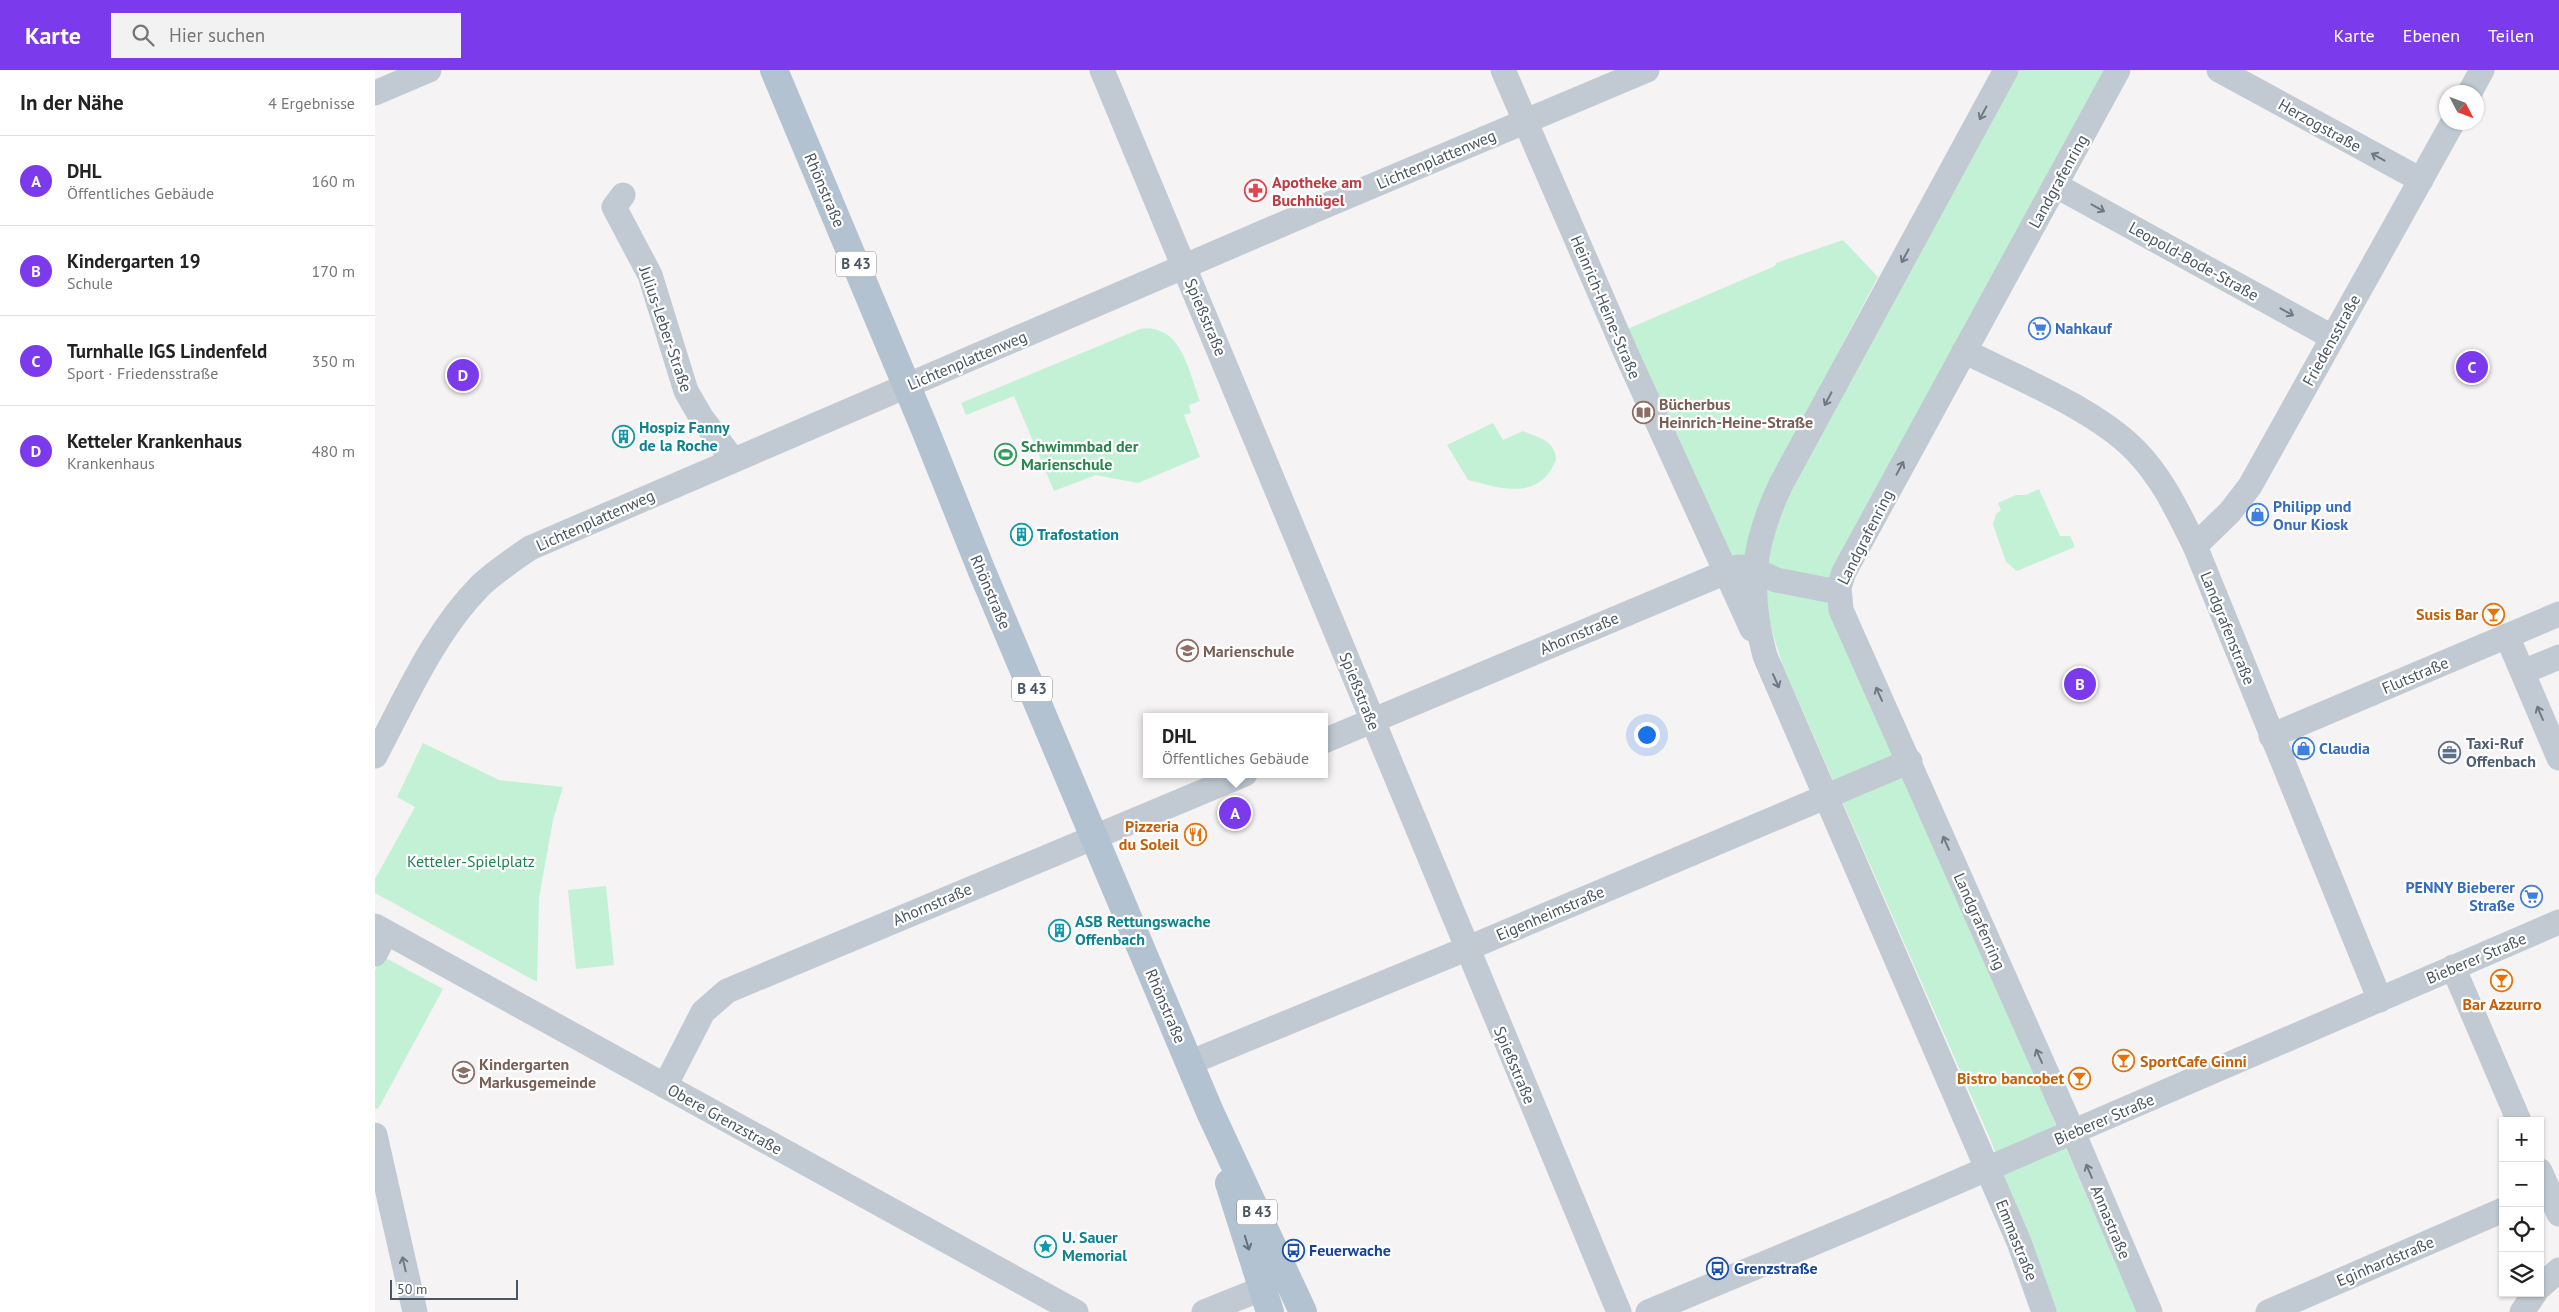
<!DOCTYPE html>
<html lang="de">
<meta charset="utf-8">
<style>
:root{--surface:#fff;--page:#f2f2f2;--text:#222;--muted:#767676;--line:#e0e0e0;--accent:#7c3aed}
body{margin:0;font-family:"PT Sans",sans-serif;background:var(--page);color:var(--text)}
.controls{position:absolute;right:15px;bottom:15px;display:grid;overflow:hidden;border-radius:0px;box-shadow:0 1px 4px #0004}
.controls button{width:45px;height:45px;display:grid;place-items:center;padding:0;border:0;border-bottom:1px solid var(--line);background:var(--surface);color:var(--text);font:25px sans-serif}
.compass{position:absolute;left:2064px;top:15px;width:45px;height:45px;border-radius:50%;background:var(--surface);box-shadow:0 1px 4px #0004;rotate:131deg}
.scale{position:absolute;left:15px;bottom:12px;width:128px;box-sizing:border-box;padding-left:5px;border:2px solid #4a5661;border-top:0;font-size:14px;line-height:18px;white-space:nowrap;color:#4a5661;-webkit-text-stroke:4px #fff;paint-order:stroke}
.you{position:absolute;left:1271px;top:664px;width:18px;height:18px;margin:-12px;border:4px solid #fff;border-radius:50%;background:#1a73e8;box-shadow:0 0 0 8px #1a73e833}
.badge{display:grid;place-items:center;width:32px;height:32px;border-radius:50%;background:var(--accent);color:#fff;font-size:16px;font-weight:700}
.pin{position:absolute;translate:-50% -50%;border:2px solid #fff;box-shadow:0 1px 5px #0006}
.popup{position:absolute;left:768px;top:643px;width:185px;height:65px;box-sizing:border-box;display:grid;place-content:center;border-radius:0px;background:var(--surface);filter:drop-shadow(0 1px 4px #0005);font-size:16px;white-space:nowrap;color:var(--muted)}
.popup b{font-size:19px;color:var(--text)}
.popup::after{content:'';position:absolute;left:50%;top:100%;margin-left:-10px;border:10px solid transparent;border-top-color:var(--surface)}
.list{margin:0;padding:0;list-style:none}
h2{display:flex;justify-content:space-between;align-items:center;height:65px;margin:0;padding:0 20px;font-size:21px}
h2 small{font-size:16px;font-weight:400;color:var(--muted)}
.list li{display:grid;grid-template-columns:32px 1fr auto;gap:15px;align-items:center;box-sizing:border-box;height:90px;padding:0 20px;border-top:1px solid var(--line)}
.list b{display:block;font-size:19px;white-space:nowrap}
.list p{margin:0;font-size:16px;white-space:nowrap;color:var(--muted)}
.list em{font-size:16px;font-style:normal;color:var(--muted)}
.icon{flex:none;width:28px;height:28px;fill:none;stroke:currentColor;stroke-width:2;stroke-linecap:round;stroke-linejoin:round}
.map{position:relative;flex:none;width:2184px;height:1242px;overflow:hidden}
header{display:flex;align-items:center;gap:30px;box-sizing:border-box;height:70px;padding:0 25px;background:var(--accent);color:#fff}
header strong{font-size:24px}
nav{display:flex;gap:28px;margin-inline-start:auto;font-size:18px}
.search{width:350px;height:45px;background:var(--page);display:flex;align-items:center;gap:12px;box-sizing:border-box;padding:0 18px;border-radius:0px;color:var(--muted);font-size:19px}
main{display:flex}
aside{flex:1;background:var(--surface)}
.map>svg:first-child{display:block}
.green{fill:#c3f1d5}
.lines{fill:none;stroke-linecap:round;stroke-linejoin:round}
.minor{stroke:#c1cad2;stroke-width:25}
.major{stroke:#b3c2d1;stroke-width:28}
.oneway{stroke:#6e7983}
.oneway2{stroke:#64717d}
.labels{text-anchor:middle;stroke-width:4.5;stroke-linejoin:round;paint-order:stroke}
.shield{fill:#fff;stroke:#808990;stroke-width:1}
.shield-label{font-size:15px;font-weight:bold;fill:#4a5661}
.street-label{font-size:16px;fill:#4a5661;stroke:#fff}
.health-label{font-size:16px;font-weight:bold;fill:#be3a42;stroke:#fff;text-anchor:start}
.shop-label{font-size:16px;font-weight:bold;fill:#366cbe;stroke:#fff;text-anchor:start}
.education-label{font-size:16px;font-weight:bold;fill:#785e54;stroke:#fff;text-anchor:start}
.culture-label{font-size:16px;font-weight:bold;fill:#0d838f;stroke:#fff;text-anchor:start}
.leisure-label{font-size:16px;font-weight:bold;fill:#27864d;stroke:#fff;text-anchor:start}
.food-label{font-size:16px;font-weight:bold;fill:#c56008;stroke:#fff;text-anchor:end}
.service-label{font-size:16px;font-weight:bold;fill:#4e5e75;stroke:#fff;text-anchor:start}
.park-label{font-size:16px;fill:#17864f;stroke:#fff}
.transit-label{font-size:16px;font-weight:bold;fill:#164399;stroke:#fff;text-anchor:start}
</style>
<header>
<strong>Karte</strong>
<div class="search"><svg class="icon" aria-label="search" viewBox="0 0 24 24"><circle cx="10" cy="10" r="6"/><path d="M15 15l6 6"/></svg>Hier suchen</div>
<nav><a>Karte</a><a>Ebenen</a><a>Teilen</a></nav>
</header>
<main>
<aside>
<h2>In der Nähe<small>4 Ergebnisse</small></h2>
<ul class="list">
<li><span class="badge">A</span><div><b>DHL</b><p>Öffentliches Gebäude</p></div><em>160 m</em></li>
<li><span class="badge">B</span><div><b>Kindergarten 19</b><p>Schule</p></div><em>170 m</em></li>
<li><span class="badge">C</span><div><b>Turnhalle IGS Lindenfeld</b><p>Sport · Friedensstraße</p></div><em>350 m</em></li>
<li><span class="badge">D</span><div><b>Ketteler Krankenhaus</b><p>Krankenhaus</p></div><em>480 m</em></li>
</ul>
</aside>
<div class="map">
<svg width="2184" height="1242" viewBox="0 0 2184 1242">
<rect width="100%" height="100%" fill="#f5f3f3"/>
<g class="green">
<path d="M 1642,0 L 1736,0 L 1454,532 L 1762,1242 L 1680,1242 L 1616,1071 L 1408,596 C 1398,564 1384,527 1390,493 C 1393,478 1398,463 1401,448 Z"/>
<path d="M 1468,170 L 1503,207 L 1465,279 L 1370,487 L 1358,490 L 1250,260 L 1400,196 L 1401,193 Z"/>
<path d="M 765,259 C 807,254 813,300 825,331 L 814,335 L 816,343 L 809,345 L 825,387 L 763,413 L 721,405 L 679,421 L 639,326 L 591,345 L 586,333 Z"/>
<path d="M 1118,353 L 1128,370 L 1148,361 C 1163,367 1181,371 1181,390 C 1164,431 1127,419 1093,410 L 1072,375 Z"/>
<path d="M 1664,419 L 1685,466 L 1695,466 L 1700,477 L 1642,501 L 1631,492 L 1618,454 L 1621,444 L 1626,440 L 1623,433 L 1641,425 L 1651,425 Z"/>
<path d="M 48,673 L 124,710 L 188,717 L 178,750 L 164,828 L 162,912 L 0,823 L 0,809 L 40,737 L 22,727 Z"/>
<path d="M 231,816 L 239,895 L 201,899 L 193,820 Z"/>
<path d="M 7,886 L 68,919 L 3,1039 L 0,1038 L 0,900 Z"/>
</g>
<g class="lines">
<g class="minor">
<path d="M 727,0 L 1244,1242"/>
<path d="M 1128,0 L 1250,281 L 1377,559"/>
<path d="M 1631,0 L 1406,414 C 1377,475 1372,521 1390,586 L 1644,1172 L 1669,1242"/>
<path d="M 1743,0 L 1469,502 L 1464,517 L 1466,540 L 1698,1062 L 1775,1242"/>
<path d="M 1844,0 L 2046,110"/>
<path d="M 2095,22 L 2107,0"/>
<path d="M 0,23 L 54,0"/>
<path d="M 1680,115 L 1957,267"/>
<path d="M 248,125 L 239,137 L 275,205 L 311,321 L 326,347 L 358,390"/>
<path d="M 1589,281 C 1641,307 1720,339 1760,380 C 1787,407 1803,442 1820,476 L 2005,930"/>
<path d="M 1820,476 L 1855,442 L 1875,416 L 2078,52"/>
<path d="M 2132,566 L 2184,688"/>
<path d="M 2148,602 L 2184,587"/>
<path d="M 1896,666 L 2184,544"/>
<path d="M 949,671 L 1363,497 L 1376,498 L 1401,510 L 1463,522"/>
<path d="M 0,686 C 31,628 59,562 106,515 C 121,501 138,490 155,478 L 945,138 L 1272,0"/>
<path d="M 0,856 L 701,1242"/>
<path d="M 0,884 L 11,863"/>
<path d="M 2078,897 L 2144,1051"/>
<path d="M 814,993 L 1091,879 L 1535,691"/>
<path d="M 290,1016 L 328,942 L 352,921 L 870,704"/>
<path d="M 0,1065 L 40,1242"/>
<path d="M 2165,1101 L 2184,1144"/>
<path d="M 2165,1217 L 2184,1200"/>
<path d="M 829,1242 L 886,1219"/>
<path d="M 1273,1242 L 1489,1152 L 2184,852"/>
<path d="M 1893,1242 L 2128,1140"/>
<path d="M 2147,1242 L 2160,1223"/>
</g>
<g class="major">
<path d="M 399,0 L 549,357 L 606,499 L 835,1042 L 928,1242"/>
<path d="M 854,1113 L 895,1242"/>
</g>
</g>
<defs><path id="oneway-shaft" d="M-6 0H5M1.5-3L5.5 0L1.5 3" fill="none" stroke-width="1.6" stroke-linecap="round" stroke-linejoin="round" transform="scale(1.25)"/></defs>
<g class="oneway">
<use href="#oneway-shaft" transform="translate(1608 43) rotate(118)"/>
<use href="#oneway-shaft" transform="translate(2003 87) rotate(-151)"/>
<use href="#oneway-shaft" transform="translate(1723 138) rotate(29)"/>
<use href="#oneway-shaft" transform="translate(1530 186) rotate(118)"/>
<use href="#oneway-shaft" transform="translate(1912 242) rotate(29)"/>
<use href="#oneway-shaft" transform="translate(1453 329) rotate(118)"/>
<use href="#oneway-shaft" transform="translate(1525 398) rotate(-62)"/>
<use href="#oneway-shaft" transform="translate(1401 611) rotate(66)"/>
<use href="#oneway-shaft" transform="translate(1504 624) rotate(-114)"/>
<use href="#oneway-shaft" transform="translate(2165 643) rotate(-113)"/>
<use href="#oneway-shaft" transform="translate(1571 773) rotate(-114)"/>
<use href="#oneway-shaft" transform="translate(1664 986) rotate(-114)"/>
<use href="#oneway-shaft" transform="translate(1714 1101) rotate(-113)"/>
<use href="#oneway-shaft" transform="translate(29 1194) rotate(-103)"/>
</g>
<use class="oneway2" href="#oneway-shaft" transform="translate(872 1173) rotate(73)"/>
<defs>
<symbol id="pharmacy-ring" viewBox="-11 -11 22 22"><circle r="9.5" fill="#fff" stroke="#e0444e" stroke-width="1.5"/><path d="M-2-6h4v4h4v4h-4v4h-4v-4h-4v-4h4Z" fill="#e0444e"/></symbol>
<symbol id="supermarket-ring" viewBox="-11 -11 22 22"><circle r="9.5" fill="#fff" stroke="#3f7fe0" stroke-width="1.5"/><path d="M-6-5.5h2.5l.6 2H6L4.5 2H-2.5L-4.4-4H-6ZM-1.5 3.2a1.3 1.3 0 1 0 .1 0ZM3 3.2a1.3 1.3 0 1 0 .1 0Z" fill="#3f7fe0"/></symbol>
<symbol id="library-ring" viewBox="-11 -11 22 22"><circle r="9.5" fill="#fff" stroke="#8d6e63" stroke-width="1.5"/><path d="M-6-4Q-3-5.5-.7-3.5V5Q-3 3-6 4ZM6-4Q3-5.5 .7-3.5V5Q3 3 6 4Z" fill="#8d6e63"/></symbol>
<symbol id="building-ring" viewBox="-11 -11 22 22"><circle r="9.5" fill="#fff" stroke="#0f9aa8" stroke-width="1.5"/><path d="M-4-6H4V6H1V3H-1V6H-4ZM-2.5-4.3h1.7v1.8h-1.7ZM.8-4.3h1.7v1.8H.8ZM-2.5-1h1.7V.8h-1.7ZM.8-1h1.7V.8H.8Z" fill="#0f9aa8"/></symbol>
<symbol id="stadium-ring" viewBox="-11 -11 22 22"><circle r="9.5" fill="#fff" stroke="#2e9e5b" stroke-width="1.5"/><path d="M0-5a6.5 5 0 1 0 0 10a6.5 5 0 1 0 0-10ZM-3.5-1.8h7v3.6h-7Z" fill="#2e9e5b"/></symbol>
<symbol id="shop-ring" viewBox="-11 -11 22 22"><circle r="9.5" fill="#fff" stroke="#3f7fe0" stroke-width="1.5"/><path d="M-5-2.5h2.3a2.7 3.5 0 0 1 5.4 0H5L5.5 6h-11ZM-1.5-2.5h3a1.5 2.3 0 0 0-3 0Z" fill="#3f7fe0"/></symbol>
<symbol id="bar-ring" viewBox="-11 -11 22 22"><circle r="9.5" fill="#fff" stroke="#e8710a" stroke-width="1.5"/><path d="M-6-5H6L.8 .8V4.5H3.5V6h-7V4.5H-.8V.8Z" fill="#e8710a"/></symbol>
<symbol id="school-ring" viewBox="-11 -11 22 22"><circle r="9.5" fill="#fff" stroke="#8d6e63" stroke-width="1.5"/><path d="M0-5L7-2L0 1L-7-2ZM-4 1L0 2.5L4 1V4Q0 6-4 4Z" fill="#8d6e63"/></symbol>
<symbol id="office-ring" viewBox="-11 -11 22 22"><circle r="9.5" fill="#fff" stroke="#5c6f8a" stroke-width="1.5"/><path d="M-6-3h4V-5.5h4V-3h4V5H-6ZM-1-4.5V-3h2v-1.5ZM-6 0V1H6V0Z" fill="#5c6f8a"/></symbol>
<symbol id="restaurant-ring" viewBox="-11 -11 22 22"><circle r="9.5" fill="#fff" stroke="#e8710a" stroke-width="1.5"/><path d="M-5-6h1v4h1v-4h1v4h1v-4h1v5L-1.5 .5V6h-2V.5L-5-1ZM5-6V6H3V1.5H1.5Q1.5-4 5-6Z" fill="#e8710a"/></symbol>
<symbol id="sight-ring" viewBox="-11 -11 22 22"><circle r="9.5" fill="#fff" stroke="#0f9aa8" stroke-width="1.5"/><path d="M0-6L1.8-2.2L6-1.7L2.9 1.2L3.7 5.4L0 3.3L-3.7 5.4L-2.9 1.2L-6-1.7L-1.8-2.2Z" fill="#0f9aa8"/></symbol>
<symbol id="bus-ring" viewBox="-11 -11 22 22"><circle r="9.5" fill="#fff" stroke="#1a4fb4" stroke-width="1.5"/><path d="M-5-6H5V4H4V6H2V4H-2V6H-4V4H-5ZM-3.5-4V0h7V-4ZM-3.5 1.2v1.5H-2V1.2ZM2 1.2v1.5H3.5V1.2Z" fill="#1a4fb4"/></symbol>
</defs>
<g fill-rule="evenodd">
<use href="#pharmacy-ring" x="868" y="108" width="25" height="25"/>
<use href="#supermarket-ring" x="1652" y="246" width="25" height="25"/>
<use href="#library-ring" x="1256" y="330" width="25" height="25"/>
<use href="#building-ring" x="236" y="354" width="25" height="25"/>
<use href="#stadium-ring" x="618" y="372" width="25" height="25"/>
<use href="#shop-ring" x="1870" y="432" width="25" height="25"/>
<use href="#building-ring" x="634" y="452" width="25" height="25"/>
<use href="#bar-ring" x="2106" y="532" width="25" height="25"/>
<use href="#school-ring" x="800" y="568" width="25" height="25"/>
<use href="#shop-ring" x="1916" y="666" width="25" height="25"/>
<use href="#office-ring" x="2062" y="670" width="25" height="25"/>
<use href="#restaurant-ring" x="808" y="752" width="25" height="25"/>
<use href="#supermarket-ring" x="2144" y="814" width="25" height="25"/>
<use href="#building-ring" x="672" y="848" width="25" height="25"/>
<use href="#bar-ring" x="2114" y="898" width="25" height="25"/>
<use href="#bar-ring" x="1736" y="978" width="25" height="25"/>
<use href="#school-ring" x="76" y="990" width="25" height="25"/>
<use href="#bar-ring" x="1692" y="996" width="25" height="25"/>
<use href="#sight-ring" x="658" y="1164" width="25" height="25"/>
<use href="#bus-ring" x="906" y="1168" width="25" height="25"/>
<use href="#bus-ring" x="1330" y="1186" width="25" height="25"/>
</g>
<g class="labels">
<g class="shield">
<rect x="461" y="181.5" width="40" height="25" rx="4"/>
<rect x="637" y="606.5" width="40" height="25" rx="4"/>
<rect x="862" y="1129.5" width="40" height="25" rx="4"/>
</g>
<g class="shield-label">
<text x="481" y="199">B 43</text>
<text x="657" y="624">B 43</text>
<text x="882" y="1147">B 43</text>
</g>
<g class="street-label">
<text transform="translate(1945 55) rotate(29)" y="6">Herzogstraße</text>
<text transform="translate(1061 89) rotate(-23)" y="6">Lichtenplattenweg</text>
<text transform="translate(1683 111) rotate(-61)" y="6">Landgrafenring</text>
<text transform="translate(450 120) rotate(67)" y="6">Rhönstraße</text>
<text transform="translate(1819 191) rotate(29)" y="6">Leopold-Bode-Straße</text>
<text transform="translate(1231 237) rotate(67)" y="6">Heinrich-Heine-Straße</text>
<text transform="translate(831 247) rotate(67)" y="6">Spießstraße</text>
<text transform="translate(291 259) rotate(71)" y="6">Julius-Leber-Straße</text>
<text transform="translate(1956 270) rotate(-61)" y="6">Friedensstraße</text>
<text transform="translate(592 290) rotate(-23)" y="6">Lichtenplattenweg</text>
<text transform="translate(220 450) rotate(-24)" y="6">Lichtenplattenweg</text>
<text transform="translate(1490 467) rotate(-63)" y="6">Landgrafenring</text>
<text transform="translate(616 522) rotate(67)" y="6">Rhönstraße</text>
<text transform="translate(1853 558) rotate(68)" y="6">Landgrafenstraße</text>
<text transform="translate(1204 563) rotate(-23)" y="6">Ahornstraße</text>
<text transform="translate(2040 605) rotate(-23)" y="6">Flutstraße</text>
<text transform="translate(985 621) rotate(68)" y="6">Spießstraße</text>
<text transform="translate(557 834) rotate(-23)" y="6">Ahornstraße</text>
<text transform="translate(1175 843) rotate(-23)" y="6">Eigenheimstraße</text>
<text transform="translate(1605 851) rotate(66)" y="6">Landgrafenring</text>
<text transform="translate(2101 888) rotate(-23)" y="6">Bieberer Straße</text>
<text transform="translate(791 936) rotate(67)" y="6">Rhönstraße</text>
<text transform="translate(1140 995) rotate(67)" y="6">Spießstraße</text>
<text transform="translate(350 1049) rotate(29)" y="6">Obere Grenzstraße</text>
<text transform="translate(1729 1049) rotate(-23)" y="6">Bieberer Straße</text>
<text transform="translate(1736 1152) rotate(67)" y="6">Annastraße</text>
<text transform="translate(1642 1170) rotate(68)" y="6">Emmastraße</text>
<text transform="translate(2010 1191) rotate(-23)" y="6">Eginhardstraße</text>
</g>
<g class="health-label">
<text x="897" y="118">Apotheke am<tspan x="897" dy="18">Buchhügel</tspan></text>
</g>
<g class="shop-label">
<text x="1680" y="264">Nahkauf</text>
<text x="1898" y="442">Philipp und<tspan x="1898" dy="18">Onur Kiosk</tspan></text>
<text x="1944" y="684">Claudia</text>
<text x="2140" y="823" text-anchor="end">PENNY Bieberer<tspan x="2140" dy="18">Straße</tspan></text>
</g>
<g class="education-label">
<text x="1284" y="340">Bücherbus<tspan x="1284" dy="18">Heinrich-Heine-Straße</tspan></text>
<text x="828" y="587">Marienschule</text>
<text x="104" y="1000">Kindergarten<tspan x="104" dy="18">Markusgemeinde</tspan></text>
</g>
<g class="culture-label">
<text x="264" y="363">Hospiz Fanny<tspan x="264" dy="18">de la Roche</tspan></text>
<text x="662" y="470">Trafostation</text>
<text x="700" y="857">ASB Rettungswache<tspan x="700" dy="18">Offenbach</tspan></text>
<text x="687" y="1173">U. Sauer<tspan x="687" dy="18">Memorial</tspan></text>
</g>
<g class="leisure-label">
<text x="646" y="382">Schwimmbad der<tspan x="646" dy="18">Marienschule</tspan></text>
</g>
<g class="food-label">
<text x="2103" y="550">Susis Bar</text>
<text x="804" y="762">Pizzeria<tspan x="804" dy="18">du Soleil</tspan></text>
<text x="2127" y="940" text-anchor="middle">Bar Azzurro</text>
<text x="1765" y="997" text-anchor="start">SportCafe Ginni</text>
<text x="1689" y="1014">Bistro bancobet</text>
</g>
<g class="service-label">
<text x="2091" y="679">Taxi-Ruf<tspan x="2091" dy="18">Offenbach</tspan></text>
</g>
<g class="park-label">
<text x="96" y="797">Ketteler-Spielplatz</text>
</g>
<g class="transit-label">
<text x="934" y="1186">Feuerwache</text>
<text x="1359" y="1204">Grenzstraße</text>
</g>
</g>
</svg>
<div class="controls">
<button>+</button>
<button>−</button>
<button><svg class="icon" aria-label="locate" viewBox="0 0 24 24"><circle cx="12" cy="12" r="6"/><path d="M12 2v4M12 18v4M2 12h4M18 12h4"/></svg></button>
<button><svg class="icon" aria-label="layers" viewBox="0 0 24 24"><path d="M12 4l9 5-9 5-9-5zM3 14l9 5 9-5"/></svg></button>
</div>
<svg class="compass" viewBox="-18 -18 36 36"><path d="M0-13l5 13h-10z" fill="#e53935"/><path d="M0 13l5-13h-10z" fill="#767676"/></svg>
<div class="scale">50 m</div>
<div class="you"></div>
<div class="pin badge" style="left:860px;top:743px">A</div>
<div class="popup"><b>DHL</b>Öffentliches Gebäude</div>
<div class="pin badge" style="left:1705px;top:614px">B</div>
<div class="pin badge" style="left:2097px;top:297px">C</div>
<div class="pin badge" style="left:88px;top:305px">D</div>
</div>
</main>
